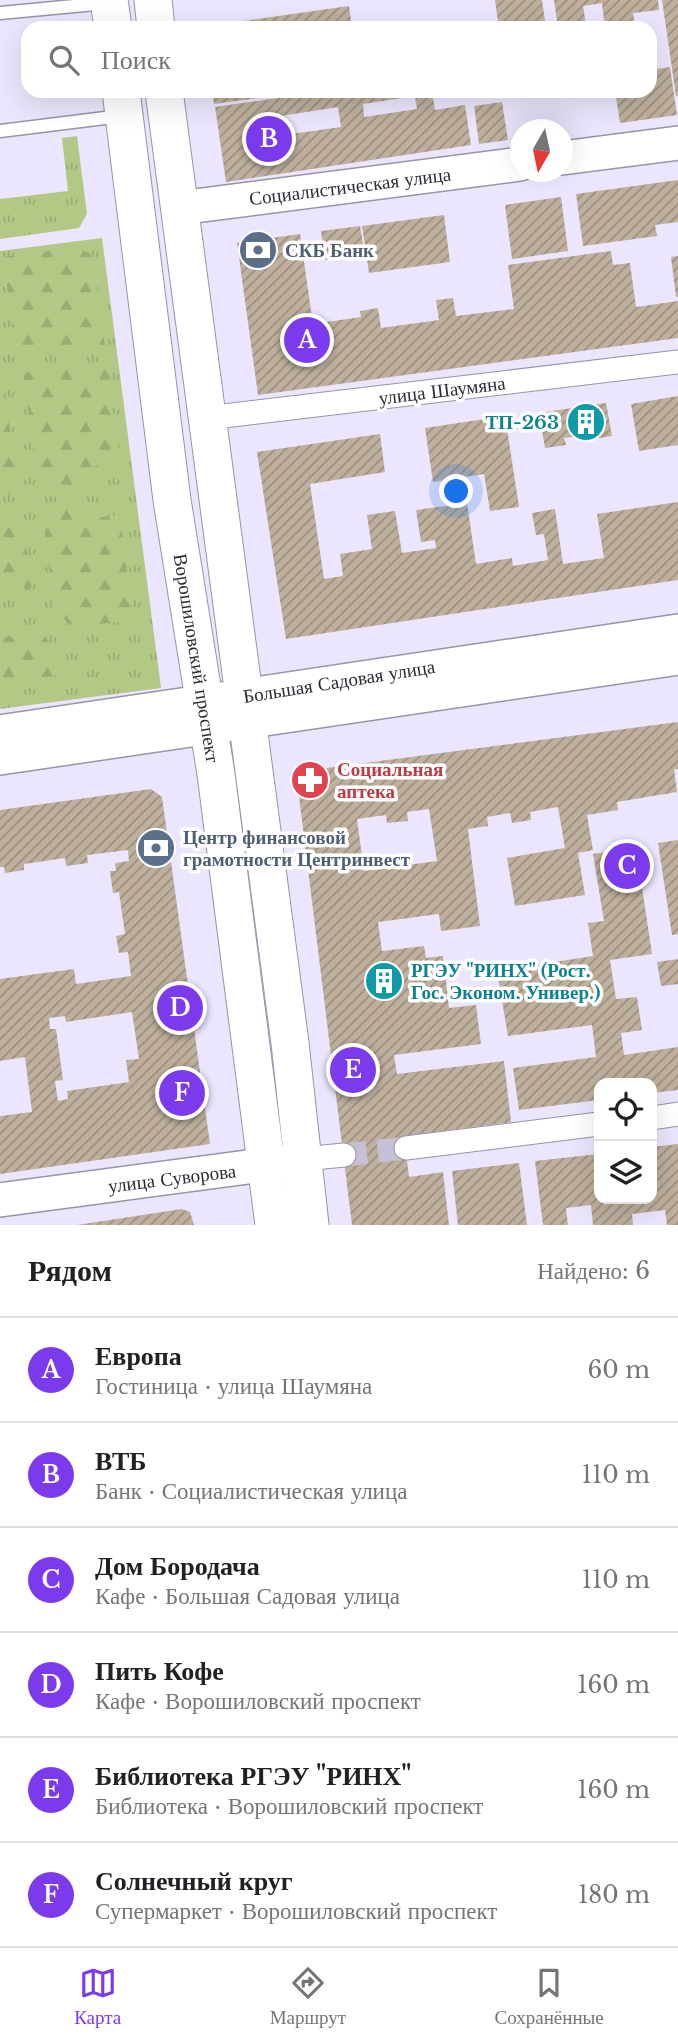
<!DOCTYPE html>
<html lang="ru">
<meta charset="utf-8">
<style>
:root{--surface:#fff;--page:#f6f6f6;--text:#202124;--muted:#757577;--line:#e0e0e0;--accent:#7c3aed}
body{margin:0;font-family:"Libre Baskerville",serif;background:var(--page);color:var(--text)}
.controls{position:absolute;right:21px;bottom:21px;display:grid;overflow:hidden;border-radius:14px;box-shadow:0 7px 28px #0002}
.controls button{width:63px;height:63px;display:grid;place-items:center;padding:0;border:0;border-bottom:2px solid var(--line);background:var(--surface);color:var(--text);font:35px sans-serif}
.compass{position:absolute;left:510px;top:119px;width:63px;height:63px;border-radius:50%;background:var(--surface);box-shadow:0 7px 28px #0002;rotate:189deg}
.you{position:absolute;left:457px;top:492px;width:24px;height:24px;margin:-18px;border:5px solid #fff;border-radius:50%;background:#1a73e8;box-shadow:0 0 0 10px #1a73e833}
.badge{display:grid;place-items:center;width:46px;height:46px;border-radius:50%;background:var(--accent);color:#fff;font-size:23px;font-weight:700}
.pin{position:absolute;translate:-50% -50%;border:4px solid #fff;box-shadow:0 2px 7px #0006}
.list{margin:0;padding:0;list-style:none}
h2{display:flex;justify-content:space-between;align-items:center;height:91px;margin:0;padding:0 28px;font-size:30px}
h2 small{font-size:23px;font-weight:400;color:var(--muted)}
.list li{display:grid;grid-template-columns:46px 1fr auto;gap:21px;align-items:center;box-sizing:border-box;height:105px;padding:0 28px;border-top:2px solid var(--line)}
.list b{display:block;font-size:26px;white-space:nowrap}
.list p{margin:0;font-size:23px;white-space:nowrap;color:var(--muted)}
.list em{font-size:23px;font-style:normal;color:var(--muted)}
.icon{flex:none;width:38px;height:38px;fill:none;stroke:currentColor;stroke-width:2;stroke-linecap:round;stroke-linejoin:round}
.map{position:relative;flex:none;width:678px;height:1225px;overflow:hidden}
.search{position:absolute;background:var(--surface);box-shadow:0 7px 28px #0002;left:21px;right:21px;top:21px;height:77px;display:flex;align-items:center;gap:18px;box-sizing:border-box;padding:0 24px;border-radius:21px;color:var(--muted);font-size:26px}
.sheet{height:721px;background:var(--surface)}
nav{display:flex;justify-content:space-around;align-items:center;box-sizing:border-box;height:98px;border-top:2px solid var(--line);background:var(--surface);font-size:19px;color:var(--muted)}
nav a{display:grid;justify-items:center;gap:4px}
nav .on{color:var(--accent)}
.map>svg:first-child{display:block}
.grass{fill:url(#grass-tufts)}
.forest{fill:url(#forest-firs)}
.building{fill:url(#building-hatch);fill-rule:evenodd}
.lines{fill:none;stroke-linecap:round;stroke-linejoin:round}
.street-tunnel{stroke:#c5c0d5;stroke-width:23;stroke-dasharray:23 11;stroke-linecap:butt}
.lane-casing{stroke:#9893a9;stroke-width:15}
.street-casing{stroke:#9893a9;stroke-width:25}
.secondary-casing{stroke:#9893a9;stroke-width:36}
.primary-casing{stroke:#9893a9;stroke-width:39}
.lane{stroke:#fff;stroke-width:12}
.street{stroke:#fff;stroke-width:23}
.secondary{stroke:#fff;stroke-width:33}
.primary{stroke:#fff;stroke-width:37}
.labels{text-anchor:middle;stroke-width:7;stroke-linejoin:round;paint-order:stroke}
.street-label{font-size:19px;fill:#2c2a33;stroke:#fff}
.service-label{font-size:19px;font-weight:bold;fill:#4e5e75;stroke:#fff;text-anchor:start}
.culture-label{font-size:19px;font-weight:bold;fill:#0d838f;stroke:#fff;text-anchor:end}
.health-label{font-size:19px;font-weight:bold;fill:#be3a42;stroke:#fff;text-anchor:start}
</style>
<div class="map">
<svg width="678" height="1225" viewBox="0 0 678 1225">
<defs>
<pattern id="grass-tufts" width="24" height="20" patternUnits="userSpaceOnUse" patternTransform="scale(1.75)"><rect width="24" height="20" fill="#b3c885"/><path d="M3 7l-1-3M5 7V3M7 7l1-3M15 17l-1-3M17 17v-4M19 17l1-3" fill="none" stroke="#9aac73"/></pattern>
<pattern id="forest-firs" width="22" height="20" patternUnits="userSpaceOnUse" patternTransform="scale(1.75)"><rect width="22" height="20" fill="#b3c885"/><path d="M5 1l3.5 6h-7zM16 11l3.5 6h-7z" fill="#9aac73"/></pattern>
<pattern id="building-hatch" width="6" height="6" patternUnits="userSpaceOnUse" patternTransform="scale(1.75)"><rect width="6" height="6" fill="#bfb09d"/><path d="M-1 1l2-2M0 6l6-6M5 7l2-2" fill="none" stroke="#9b8f81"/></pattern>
</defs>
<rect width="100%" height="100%" fill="#ebe6fd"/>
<g class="grass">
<path d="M 77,136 L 87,214 L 79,228 L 0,239 L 0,199 L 68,191 L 62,138 Z"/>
<path d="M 102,238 L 161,688 L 0,709 L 0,251 Z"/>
</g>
<g class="forest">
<path d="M 78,247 L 93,256 L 105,347 L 17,357 L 3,257 Z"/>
<path d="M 106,361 L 120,462 L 87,467 L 89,483 L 39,490 L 23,373 Z"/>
<path d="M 2,375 L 19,493 L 0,496 L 0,376 Z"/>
<path d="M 90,503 L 92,518 L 120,515 L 133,620 L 74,627 L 54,612 L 42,509 Z"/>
<path d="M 21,511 L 32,585 L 28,591 L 0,569 L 0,514 Z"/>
<path d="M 39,633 L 56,647 L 59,675 L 0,682 L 0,638 Z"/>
</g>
<g class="building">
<path d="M 495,0 L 542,0 L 546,28 L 499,28 Z"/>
<path d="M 554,0 L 658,0 L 659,10 L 633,13 L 635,28 L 605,28 L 602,3 L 583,6 L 586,25 L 558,28 Z"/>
<path d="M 662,0 L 678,0 L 678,96 L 676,96 Z"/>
<path d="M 349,6 L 352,28 L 208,28 L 208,26 Z"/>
<path d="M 670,67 L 677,115 L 620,123 L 615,91 L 650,91 L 650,70 Z"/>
<path d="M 212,91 L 294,91 L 294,93 L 214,104 Z"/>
<path d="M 326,91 L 432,91 L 435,110 L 465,105 L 471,145 L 226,182 L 215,107 ZM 415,96 L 417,109 L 364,117 L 363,104 ZM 338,107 L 341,127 L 284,135 L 281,116 Z"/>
<path d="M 502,102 L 508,140 L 479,144 L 474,106 Z"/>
<path d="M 678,180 L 678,222 L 655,225 L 657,236 L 583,246 L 576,194 Z"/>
<path d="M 561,197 L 568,251 L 512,259 L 505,205 Z"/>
<path d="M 444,215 L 450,262 L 369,273 L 362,226 Z"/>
<path d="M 360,226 L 365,255 L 325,260 L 321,231 Z"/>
<path d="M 300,234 L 313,324 L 361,317 L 360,311 L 378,308 L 381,328 L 439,320 L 436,300 L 453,298 L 456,316 L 514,309 L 508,265 L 611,251 L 613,265 L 630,263 L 636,307 L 678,301 L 678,338 L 258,395 L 237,243 Z"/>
<path d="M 678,256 L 678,297 L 676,297 L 671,257 Z"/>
<path d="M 678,396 L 678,445 L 639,451 L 631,404 Z"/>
<path d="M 606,403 L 612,436 L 593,439 L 592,434 L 564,438 L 566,445 L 545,448 L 539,413 Z"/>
<path d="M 505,416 L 519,507 L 490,511 L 484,474 L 433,482 L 425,428 Z"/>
<path d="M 380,434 L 385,472 L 310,484 L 324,579 L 343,576 L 340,554 L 372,549 L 367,515 L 395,511 L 402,553 L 436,548 L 435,540 L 421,542 L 416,510 L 467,503 L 476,564 L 512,558 L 513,566 L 548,560 L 544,534 L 536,535 L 532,513 L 555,509 L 563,564 L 604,558 L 597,514 L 678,502 L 678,580 L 286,639 L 257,452 Z"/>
<path d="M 678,722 L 678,769 L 674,769 L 677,792 L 617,802 L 618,810 L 587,815 L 593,850 L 578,853 L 585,895 L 515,906 L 507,858 L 565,848 L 558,807 L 530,812 L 531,820 L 512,823 L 510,813 L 487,817 L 488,826 L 468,829 L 480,926 L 441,931 L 439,914 L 378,922 L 382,951 L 424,946 L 426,958 L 443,956 L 449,1008 L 476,1005 L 481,1044 L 394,1055 L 397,1074 L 504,1061 L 511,1122 L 404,1136 L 409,1177 L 443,1172 L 449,1225 L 352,1225 L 296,772 ZM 429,809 L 437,861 L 364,871 L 357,819 L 386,815 L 387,823 L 408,821 L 407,812 Z"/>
<path d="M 151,789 L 162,797 L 210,1144 L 0,1174 L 0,1116 L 32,1112 L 25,1057 L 0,1061 L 0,979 L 74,969 L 76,984 L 131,976 L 128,952 L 119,953 L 116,936 L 125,934 L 119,892 L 113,893 L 110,871 L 116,871 L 115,863 L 129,861 L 128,850 L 87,855 L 88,863 L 66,866 L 65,858 L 24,864 L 24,870 L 5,873 L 4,867 L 0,867 L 0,810 ZM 132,1012 L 139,1059 L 126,1060 L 129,1082 L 67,1091 L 68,1099 L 58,1101 L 55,1081 L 63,1080 L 56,1029 L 50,1029 L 49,1018 L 65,1016 L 66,1022 Z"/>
<path d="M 678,840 L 678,934 L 672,935 L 658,843 Z"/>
<path d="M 636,848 L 652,954 L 610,960 L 616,999 L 637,997 L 642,1030 L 621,1033 L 624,1055 L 678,1047 L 678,1090 L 652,1093 L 652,1083 L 599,1083 L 599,1100 L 519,1110 L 513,1068 L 596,1057 L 592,1025 L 508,1036 L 497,971 L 593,956 L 588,923 L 604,921 L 593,854 Z"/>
<path d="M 678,959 L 678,984 L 661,986 L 657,962 Z"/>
<path d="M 678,1144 L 678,1225 L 667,1225 L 665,1210 L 632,1214 L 633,1225 L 593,1225 L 591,1205 L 566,1208 L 568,1225 L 543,1225 L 535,1161 L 599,1154 L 599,1199 L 652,1199 L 652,1147 Z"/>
<path d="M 519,1163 L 527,1225 L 458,1225 L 452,1171 Z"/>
<path d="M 182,1209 L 190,1212 L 194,1225 L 77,1225 Z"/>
</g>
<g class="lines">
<path class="street-tunnel" d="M 344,1155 L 406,1148"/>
<defs>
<g id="lane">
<path d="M 0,13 L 106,3"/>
<path d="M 0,131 L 121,116"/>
</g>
<g id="street">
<path d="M 207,418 L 678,362"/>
<path d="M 652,1118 L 678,1114"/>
<path d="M 406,1148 L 599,1124"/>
<path d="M 304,1159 L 344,1155"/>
</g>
<g id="secondary">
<path d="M 562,158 L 678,143"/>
<path d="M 179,208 L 520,164"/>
<path d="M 0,732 L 678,631"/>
<path d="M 0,758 L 678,658"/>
<path d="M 0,1200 L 292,1161"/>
</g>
<g id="primary">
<path d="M 109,0 L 113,28"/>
<path d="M 153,0 L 156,28"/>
<path d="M 121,91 L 172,500 L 216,774 L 274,1225"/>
<path d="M 164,91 L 290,1043 L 310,1225"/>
</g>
</defs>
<use href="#lane" class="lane-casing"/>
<use href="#street" class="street-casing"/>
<use href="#secondary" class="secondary-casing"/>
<use href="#primary" class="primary-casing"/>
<use href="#lane" class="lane"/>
<use href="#street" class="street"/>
<use href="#secondary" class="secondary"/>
<use href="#primary" class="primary"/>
</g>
<defs>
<symbol id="bank-disc" viewBox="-11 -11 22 22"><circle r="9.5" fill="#5c6f8a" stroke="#fff"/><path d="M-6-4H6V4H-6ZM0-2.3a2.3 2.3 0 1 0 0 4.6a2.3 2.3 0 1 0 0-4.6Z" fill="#fff"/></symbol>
<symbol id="building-disc" viewBox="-11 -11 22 22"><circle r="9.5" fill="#0f9aa8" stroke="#fff"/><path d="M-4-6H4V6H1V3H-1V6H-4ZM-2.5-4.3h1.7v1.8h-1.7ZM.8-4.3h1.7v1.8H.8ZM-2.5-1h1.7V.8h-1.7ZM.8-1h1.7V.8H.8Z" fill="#fff"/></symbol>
<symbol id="pharmacy-disc" viewBox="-11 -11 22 22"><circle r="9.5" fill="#e0444e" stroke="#fff"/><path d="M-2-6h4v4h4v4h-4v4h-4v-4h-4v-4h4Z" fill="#fff"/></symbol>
</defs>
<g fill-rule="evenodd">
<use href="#bank-disc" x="236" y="228" width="44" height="44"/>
<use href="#building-disc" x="564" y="400" width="44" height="44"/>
<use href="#pharmacy-disc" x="288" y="758" width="44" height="44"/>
<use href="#bank-disc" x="134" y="826" width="44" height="44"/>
<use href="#building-disc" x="362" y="959" width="44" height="44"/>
</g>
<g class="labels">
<g class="street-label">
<text transform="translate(350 186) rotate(-7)" y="7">Социалистическая улица</text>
<text transform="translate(442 390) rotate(-7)" y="7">улица Шаумяна</text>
<text transform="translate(197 658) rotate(81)" y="7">Ворошиловский проспект</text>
<text transform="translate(339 681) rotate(-9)" y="7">Большая Садовая улица</text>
<text transform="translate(172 1178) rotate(-7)" y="7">улица Суворова</text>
</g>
<g class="service-label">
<text x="285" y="257">СКБ Банк</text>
<text x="183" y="844">Центр финансовой<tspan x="183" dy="22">грамотности Центринвест</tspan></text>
</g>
<g class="culture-label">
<text x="559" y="429">ТП-263</text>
<text x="411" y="977" text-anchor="start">РГЭУ "РИНХ" (Рост.<tspan x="411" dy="22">Гос. Эконом. Универ.)</tspan></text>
</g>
<g class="health-label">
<text x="337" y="776">Социальная<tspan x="337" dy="22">аптека</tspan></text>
</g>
</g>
</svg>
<div class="controls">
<button><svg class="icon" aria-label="locate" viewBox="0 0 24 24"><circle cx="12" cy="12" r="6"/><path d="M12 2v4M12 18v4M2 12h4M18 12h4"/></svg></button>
<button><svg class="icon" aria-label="layers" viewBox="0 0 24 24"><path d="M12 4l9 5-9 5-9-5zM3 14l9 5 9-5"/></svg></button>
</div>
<svg class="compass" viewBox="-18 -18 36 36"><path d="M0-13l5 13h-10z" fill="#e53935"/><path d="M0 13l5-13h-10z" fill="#757577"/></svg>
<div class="you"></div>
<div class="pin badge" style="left:307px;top:340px">A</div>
<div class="pin badge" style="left:269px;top:139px">B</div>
<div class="pin badge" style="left:627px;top:866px">C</div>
<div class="pin badge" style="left:180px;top:1008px">D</div>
<div class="pin badge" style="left:353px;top:1070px">E</div>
<div class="pin badge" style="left:182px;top:1093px">F</div>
<div class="search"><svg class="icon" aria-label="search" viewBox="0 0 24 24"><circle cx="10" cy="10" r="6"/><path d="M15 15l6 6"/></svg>Поиск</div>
</div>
<section class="sheet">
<h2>Рядом<small>Найдено: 6</small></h2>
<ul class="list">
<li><span class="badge">A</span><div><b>Европа</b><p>Гостиница · улица Шаумяна</p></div><em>60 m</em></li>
<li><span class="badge">B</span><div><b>ВТБ</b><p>Банк · Социалистическая улица</p></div><em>110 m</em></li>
<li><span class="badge">C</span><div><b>Дом Бородача</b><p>Кафе · Большая Садовая улица</p></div><em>110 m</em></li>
<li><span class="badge">D</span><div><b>Пить Кофе</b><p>Кафе · Ворошиловский проспект</p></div><em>160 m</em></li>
<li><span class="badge">E</span><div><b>Библиотека РГЭУ &quot;РИНХ&quot;</b><p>Библиотека · Ворошиловский проспект</p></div><em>160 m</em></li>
<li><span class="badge">F</span><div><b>Солнечный круг</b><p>Супермаркет · Ворошиловский проспект</p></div><em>180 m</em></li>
</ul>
</section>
<nav>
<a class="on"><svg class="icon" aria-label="map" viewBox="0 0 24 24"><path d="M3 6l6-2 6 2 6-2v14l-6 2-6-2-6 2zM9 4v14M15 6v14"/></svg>Карта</a>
<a><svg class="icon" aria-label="directions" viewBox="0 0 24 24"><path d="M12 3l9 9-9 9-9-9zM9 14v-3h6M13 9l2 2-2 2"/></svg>Маршрут</a>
<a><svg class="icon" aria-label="saved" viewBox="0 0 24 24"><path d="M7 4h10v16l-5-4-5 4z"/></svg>Сохранённые</a>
</nav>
